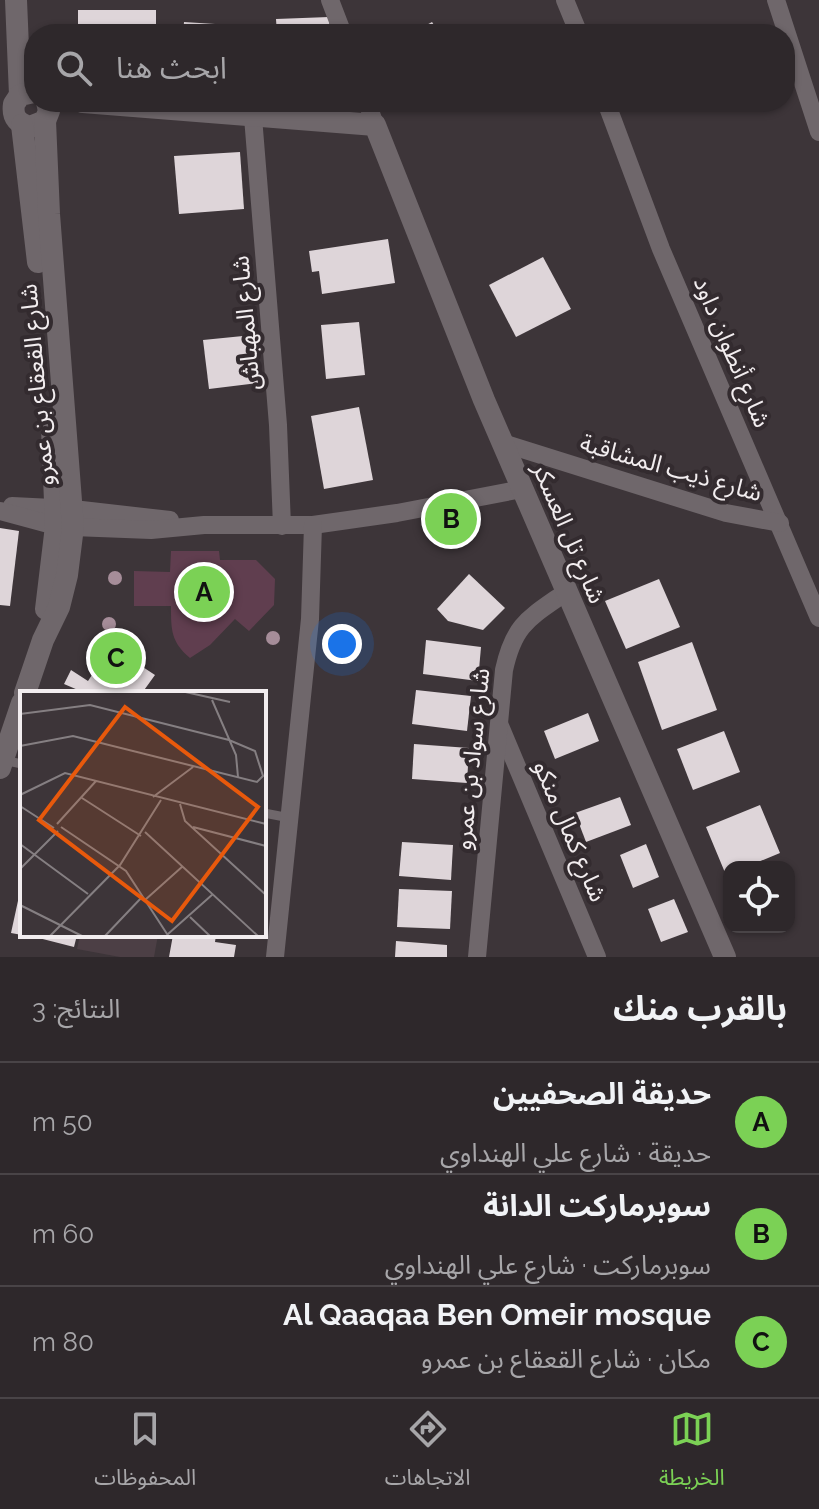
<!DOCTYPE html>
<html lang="ar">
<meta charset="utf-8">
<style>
:root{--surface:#2e282b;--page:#363033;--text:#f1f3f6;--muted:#a7a6a9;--line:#494447;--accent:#7bd155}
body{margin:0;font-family:Raleway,"Noto Sans Arabic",sans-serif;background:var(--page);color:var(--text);direction:rtl}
.controls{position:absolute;right:24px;bottom:24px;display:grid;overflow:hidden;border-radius:16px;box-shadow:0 2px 6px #0004}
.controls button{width:72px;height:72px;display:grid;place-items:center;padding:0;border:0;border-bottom:2px solid var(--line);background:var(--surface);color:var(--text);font:40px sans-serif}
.you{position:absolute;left:342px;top:644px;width:28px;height:28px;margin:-20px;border:6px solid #fff;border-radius:50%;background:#1a73e8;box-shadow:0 0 0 12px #1a73e833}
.badge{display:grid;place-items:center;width:52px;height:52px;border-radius:50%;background:var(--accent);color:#111;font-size:26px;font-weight:700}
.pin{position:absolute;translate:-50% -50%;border:4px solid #fff;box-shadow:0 2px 8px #0006}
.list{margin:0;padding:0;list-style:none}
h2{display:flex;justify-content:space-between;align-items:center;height:104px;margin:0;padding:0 32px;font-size:34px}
h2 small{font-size:26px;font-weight:400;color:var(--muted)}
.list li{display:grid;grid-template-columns:52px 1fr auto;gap:24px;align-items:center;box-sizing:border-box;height:112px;padding:0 32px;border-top:2px solid var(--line)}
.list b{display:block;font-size:30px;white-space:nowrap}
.list p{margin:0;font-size:26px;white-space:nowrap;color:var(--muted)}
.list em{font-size:26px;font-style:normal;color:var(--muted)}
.icon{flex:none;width:44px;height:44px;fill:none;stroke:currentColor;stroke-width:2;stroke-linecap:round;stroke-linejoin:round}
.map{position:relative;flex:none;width:819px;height:957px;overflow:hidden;direction:ltr}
.search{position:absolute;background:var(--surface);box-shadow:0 2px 6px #0004;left:24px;right:24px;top:24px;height:88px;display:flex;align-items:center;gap:20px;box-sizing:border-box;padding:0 28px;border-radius:32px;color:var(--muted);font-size:30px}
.sheet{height:440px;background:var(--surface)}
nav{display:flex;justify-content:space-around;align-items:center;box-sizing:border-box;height:112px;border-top:2px solid var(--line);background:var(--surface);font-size:22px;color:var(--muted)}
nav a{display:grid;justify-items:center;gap:4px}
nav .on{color:var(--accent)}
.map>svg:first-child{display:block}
.built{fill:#4c3f45}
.green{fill:#603e4f}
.building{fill:#ded5d9}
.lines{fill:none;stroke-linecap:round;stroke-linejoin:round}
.service{stroke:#6f676b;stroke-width:9}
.minor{stroke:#6f676b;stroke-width:18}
.tertiary{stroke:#6f676b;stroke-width:22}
.tree{fill:#a68d99}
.labels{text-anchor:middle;stroke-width:8;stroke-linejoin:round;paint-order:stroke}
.street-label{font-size:24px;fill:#f2edef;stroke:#332b2f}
.inset-road{fill:none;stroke:#857f82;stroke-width:2}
.view{fill:#e8590c;fill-opacity:0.15;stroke:#e8590c;stroke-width:4}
.inset-edge{fill:none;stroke:#f2edef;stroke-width:4}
</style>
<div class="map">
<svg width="819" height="957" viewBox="0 0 819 957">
<rect width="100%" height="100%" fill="#3d3539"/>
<path class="built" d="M 80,935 L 158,935 L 154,957 L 120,957 L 77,949 Z"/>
<path class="green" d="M 171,551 L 219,551 L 220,560 L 256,560 L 275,579 L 274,605 L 249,631 L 235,619 L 210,645 L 190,658 C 171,642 171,630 171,606 L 134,606 L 134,571 L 170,572 Z"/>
<g class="building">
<rect x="78" y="10" width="78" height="24"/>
<path d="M 329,17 L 330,34 L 277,34 L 276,19 Z"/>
<path d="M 184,22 L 246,26 L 245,34 L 183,34 Z"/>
<path d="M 432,22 L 440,34 L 410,34 Z"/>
<path d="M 240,152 L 244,209 L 179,214 L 174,156 Z"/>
<path d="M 388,239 L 395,283 L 322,294 L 319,271 L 312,272 L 309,251 Z"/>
<path d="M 543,257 L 571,309 L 516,337 L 489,285 Z"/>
<path d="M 359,322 L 365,375 L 326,379 L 321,325 Z"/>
<path d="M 253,335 L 258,383 L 209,389 L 203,340 Z"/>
<path d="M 359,407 L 373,480 L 324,489 L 311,416 Z"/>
<path d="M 0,528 L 19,531 L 10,606 L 0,605 Z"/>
<path d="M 469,574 L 505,608 L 483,630 L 448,621 L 437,609 Z"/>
<path d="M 659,579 L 680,627 L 626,649 L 605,601 Z"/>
<path d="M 426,640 L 481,647 L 478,681 L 423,674 Z"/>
<path d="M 692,642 L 717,710 L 662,730 L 638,662 Z"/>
<path d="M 111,646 L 155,675 L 142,693 L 76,693 L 78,690 L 64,684 L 71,670 L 88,681 Z"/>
<path d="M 416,690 L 471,696 L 467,731 L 412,724 Z"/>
<path d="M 588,713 L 599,741 L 555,759 L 544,731 Z"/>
<path d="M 724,731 L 740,772 L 693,790 L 677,749 Z"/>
<path d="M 414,744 L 469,748 L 467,783 L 412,779 Z"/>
<path d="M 620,797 L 631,825 L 586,842 L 575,813 Z"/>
<path d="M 760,805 L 780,853 L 746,867 L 729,867 L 729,874 L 726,875 L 706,827 Z"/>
<path d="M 402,842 L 453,845 L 451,880 L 399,876 Z"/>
<path d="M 646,844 L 659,877 L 633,888 L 620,855 Z"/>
<path d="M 21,887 L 22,887 L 22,935 L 11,933 Z"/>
<path d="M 399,889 L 452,891 L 450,929 L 397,927 Z"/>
<path d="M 674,899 L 688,932 L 661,942 L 648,909 Z"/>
<path d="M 27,935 L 77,935 L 74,947 Z"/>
<path d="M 173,935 L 216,935 L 215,942 L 236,945 L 234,957 L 169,957 Z"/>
<path d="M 396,941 L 447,945 L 447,957 L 395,957 Z"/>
</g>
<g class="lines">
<g class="service">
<path d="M 3,760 L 22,764"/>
<path d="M 264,813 L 290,818"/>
</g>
<g class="minor">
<path d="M 330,0 L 343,34"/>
<path d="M 565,0 L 579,34"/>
<path d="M 776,0 L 819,132"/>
<path d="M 367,102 L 375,125"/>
<path d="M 606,102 L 661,249 L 819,618"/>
<path d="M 253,117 L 278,425 L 282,526"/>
<path d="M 503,443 L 726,513 L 780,523"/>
<path d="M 12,506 L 73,509 L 170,520"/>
<path d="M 0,511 L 56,526 L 73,527 L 151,530 L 204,525 L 313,525 L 397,513 L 522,489"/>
<path d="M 500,726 L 597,957"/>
<path d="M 275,957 L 310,619 L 313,525"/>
<path d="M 477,957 L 504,670 C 514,624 529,618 566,592"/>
</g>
<g class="tertiary">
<path d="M 16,0 L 20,95"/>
<path d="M 34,92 L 20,95 L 14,104 C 12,117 17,123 30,127 L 45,121 L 49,111 L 47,102"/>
<path d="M 83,102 L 375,125 L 484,400 L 725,957"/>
<path d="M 22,125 L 38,262"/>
<path d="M 46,609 L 56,526 L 52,428"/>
<path d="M 25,693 L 43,640 L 59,607 L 67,575 L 73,527 L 49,214 L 45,121"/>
<path d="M 0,768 L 22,703"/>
</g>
</g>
<g class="tree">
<circle cx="115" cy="578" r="7"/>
<circle cx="109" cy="624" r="7"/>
<circle cx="273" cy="638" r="7"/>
</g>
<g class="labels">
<g class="street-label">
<text transform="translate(246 323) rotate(-95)" y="8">شارع المهباش</text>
<text transform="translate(732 352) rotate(67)" y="8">شارع أنطوان داود</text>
<text transform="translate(37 385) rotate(-95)" y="8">شارع القعقاع بن عمرو</text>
<text transform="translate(671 468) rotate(16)" y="8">شارع ذيب المشاقبة</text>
<text transform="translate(569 533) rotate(67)" y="8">شارع تل العسكر</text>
<text transform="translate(472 759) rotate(-84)" y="8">شارع سواد بن عمرو</text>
<text transform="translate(570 831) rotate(67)" y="8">شارع كمال منكو</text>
</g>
</g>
<g transform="translate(20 691)">
<rect width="246" height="246" fill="#3d3539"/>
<path class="inset-road" d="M 161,0 L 210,11M 192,9 L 216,64 L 218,86M 0,23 L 70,14 L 209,49 L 235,60 L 243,85 L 237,91 L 53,45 L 0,55M 0,104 L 45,82 L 246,133M 133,106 L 173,76M 62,107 L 121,145M 160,113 L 165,130 L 246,204M 0,115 L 34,137M 37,133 L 76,90M 41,136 L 106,180 L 149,246M 173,136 L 246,155M 125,141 L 239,246M 0,153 L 68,203M 0,178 L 38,140M 125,209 L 163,175M 0,214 L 64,246M 170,226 L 191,246M 148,243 L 193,203M 29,246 L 100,174 L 141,109M 84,246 L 123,205"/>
<path class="view" d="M 105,16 L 238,116 L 152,230 L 19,129 Z"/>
<rect width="246" height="246" class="inset-edge"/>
</g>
</svg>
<div class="controls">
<button><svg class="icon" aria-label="locate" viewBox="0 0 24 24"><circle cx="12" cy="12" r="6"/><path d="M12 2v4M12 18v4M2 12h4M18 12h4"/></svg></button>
</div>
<div class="you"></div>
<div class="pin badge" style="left:204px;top:592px">A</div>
<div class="pin badge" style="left:451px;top:519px">B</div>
<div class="pin badge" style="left:116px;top:658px">C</div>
<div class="search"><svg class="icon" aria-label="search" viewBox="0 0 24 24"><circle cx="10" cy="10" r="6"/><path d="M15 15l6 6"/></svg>ابحث هنا</div>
</div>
<section class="sheet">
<h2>بالقرب منك<small>النتائج: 3</small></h2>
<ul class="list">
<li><span class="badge">A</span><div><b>حديقة الصحفيين</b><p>حديقة · شارع علي الهنداوي</p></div><em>50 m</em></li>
<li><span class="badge">B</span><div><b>سوبرماركت الدانة</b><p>سوبرماركت · شارع علي الهنداوي</p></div><em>60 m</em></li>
<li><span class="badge">C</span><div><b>Al Qaaqaa Ben Omeir mosque</b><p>مكان · شارع القعقاع بن عمرو</p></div><em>80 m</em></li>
</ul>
</section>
<nav>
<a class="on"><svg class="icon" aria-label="map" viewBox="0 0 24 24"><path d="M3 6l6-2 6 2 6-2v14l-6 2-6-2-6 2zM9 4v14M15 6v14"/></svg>الخريطة</a>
<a><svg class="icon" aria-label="directions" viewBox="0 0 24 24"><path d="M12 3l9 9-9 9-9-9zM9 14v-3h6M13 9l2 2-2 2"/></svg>الاتجاهات</a>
<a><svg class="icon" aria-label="saved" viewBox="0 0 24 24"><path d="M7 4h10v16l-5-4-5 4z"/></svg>المحفوظات</a>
</nav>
